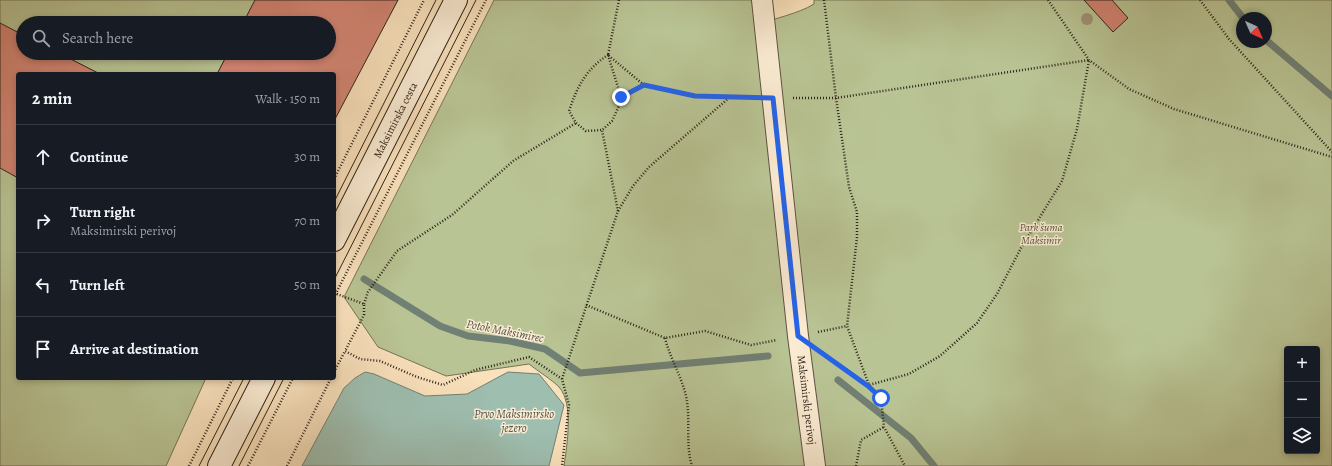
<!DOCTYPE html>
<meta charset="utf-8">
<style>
:root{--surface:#171b24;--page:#20242c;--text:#f1f3f6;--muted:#9ea1a6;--line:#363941}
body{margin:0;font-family:Alegreya,serif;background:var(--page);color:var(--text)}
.controls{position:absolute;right:12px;bottom:12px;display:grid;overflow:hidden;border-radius:4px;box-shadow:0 2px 6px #0003}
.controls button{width:36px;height:36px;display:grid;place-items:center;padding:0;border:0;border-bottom:1px solid var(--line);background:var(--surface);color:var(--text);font:20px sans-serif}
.compass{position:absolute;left:1236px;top:12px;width:36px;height:36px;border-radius:50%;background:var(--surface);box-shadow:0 2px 6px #0003;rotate:135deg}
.stop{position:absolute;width:12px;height:12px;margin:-9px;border:3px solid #2563eb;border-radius:50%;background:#fff}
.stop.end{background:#2563eb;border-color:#fff;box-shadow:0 1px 4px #0008}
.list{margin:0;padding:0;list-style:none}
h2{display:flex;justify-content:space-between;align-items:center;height:52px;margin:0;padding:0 16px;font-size:17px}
h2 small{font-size:13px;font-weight:400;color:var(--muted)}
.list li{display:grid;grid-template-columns:26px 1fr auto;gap:12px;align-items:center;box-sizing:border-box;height:64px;padding:0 16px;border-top:1px solid var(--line)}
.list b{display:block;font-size:15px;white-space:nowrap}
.list p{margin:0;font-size:13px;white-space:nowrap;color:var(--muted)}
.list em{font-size:13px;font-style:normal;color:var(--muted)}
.icon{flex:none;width:22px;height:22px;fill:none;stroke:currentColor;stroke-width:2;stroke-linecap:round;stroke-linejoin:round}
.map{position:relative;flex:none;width:1332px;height:466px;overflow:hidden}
.search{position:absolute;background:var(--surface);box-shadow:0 2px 6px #0003;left:16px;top:16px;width:320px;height:44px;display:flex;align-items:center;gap:10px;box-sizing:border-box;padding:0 14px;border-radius:22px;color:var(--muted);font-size:15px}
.panel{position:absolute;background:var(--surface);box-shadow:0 2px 6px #0003;left:16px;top:72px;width:320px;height:308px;border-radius:4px}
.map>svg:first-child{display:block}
.green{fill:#b9c494;stroke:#747458;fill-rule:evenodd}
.water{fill:#9ebeb0;stroke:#718074}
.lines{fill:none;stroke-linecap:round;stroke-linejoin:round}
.stream{stroke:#718074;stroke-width:7}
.building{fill:#d28472;stroke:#2e231b}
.street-casing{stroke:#615243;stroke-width:22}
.secondary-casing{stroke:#2e231b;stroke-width:24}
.path{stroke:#2e231b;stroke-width:2.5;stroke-dasharray:1 2;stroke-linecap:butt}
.street{stroke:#fbecd3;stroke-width:20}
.secondary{stroke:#fbecd3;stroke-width:22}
.tram{stroke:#2e231b;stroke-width:1}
.tree{fill:#a09377}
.route{stroke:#2563eb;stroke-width:5}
.labels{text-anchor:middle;stroke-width:3;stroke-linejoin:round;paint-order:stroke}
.street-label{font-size:11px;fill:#2e231b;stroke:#fbecd3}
.park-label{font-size:11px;font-style:italic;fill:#58533f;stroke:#fbecd3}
.water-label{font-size:12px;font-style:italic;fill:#505248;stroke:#fbecd3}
</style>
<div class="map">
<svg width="1332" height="466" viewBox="0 0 1332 466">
<rect width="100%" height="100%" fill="#f9e1bc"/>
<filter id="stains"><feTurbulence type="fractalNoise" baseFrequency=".005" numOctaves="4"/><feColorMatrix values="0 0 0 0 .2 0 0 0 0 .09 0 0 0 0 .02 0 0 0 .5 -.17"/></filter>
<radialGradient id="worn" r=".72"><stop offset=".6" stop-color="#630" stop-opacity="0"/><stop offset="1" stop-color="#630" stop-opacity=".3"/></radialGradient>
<g class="green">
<path d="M 0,0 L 398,0 L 334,74 L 18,74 L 18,378 L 206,378 L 166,466 L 0,466 ZM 23,23 L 329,23 L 329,53 L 23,53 Z"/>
<path d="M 494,0 L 752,0 L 755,26 C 774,18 798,14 814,4 L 814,0 L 1332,0 L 1332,466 L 564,466 C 567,445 574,404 559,387 C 551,379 539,372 529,364 L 446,376 L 378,347 L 344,297 ZM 1242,18 L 1266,18 L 1266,42 L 1242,42 ZM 1287,349 L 1317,349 L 1317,451 L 1287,451 Z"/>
</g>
<path class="water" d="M 365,372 L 374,374 L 425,396 L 467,394 L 508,372 L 539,374 L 564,405 L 549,466 L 302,466 L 344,388 L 355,378 Z"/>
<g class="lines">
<g class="stream">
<path d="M 1229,0 L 1243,18"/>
<path d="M 1266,40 L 1332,96"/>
<path d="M 364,279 L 440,326 L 468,336 L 510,341 L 545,349 L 580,373 L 768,356"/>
<path d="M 838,380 L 911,438 L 934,466"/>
</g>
</g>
<g class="building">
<path d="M 255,0 L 398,0 L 334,121 L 334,74 L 217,74 L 228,53 L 329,53 L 329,23 L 243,23 Z"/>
<path d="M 1084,0 L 1112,0 L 1128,18 L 1113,32 Z"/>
<path d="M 0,23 L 23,35 L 23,53 L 59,53 L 100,74 L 18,74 L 18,178 L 0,168 Z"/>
</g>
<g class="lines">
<defs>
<path id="street" d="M 762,0 L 798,336 L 815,466"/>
<g id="secondary">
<path d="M 334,240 L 456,0"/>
<path d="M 219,466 L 264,378"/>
</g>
</defs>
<use href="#street" class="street-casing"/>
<use href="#secondary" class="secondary-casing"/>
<g class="path">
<path d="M 619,0 L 608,55 L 644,85"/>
<path d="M 824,0 L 836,98 L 849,187 L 857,212 L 857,237 L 847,326 L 869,385"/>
<path d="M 1048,0 L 1089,60 L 1129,89 L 1174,109 L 1332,157"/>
<path d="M 1200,0 L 1229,39 L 1332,152"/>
<path d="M 608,55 L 621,97 L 618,108 L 612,121 L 602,130 L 586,131 L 576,123 L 569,111 C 577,87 586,69 608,55 Z"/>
<path d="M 621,97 L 644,85 L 695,96 L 752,97"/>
<path d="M 793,98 L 836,98 L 1089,60 L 1077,129 L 1062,181 L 1021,248 L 997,294 L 977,323 L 940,356 L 909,374 L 869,385 L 881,398 L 884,427 L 905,466"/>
<path d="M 334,179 L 424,0"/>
<path d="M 618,211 L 633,186 L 649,167 L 730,97"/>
<path d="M 334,293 L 364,304 L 364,315 L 345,351 L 360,359 L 380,361 L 417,377 L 443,385 L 475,370 L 529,357 L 562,379 L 569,405 L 562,466"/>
<path d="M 334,297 L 486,0"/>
<path d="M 364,304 L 368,292 L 397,251 L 452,215 L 513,161 L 576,123"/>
<path d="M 586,305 L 665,338 L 705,331 L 751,345 L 777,340"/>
<path d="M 818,332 L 847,326"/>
<path d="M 665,338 C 670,358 681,375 686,396 C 691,419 685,444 692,466"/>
<path d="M 822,352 L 868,385"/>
<path d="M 334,372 L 345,351"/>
<path d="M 562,379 L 618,211 L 602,130"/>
<path d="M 189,466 L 233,378"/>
<path d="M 248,466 L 293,378"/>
<path d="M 287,466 L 331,378"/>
<path d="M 856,466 L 861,440 L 884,427"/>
</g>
<use href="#street" class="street"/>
<use href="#secondary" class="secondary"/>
<g class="tram">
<path d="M 334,202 L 436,0"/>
<path d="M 334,280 L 476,0"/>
<path d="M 199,466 L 244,378"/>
<path d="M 239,466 L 284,378"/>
</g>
</g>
<circle class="tree" cx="1087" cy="19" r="6"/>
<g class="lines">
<path class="route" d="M 621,97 L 644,85 L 695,96 L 773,98 L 798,336 L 868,386 L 881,398"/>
</g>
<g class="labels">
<g class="street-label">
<text transform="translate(395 120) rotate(-63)" y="4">Maksimirska cesta</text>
<text transform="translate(807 400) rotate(83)" y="4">Maksimirski perivoj</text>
</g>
<g class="park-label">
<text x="1041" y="231">Park šuma<tspan x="1041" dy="13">Maksimir</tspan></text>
</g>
<g class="water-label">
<text transform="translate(505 331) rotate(11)" y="4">Potok Maksimirec</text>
<text x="514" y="418">Prvo Maksimirsko<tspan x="514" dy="14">jezero</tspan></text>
</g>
</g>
<rect width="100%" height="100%" filter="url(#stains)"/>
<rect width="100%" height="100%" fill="url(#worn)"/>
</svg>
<div class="controls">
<button>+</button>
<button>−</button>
<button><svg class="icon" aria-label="layers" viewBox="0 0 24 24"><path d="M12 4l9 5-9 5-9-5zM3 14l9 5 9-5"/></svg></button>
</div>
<svg class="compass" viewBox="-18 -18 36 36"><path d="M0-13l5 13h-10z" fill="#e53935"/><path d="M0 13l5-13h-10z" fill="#9ea1a6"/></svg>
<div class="stop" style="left:881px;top:398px"></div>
<div class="stop end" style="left:621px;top:97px"></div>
<div class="search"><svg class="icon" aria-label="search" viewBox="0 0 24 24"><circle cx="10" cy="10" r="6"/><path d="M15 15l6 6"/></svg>Search here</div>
<section class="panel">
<h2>2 min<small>Walk · 150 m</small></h2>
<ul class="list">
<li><svg class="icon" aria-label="ahead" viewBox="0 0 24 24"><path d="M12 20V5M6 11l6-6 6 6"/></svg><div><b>Continue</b></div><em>30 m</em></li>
<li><svg class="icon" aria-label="right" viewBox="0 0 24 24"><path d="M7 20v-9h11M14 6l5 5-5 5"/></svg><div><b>Turn right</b><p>Maksimirski perivoj</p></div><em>70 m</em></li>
<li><svg class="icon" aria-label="left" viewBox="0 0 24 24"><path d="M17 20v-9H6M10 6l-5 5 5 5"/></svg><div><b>Turn left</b></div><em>50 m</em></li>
<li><svg class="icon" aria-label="arrive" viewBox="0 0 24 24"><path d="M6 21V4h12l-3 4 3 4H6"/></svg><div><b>Arrive at destination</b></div></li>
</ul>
</section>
</div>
